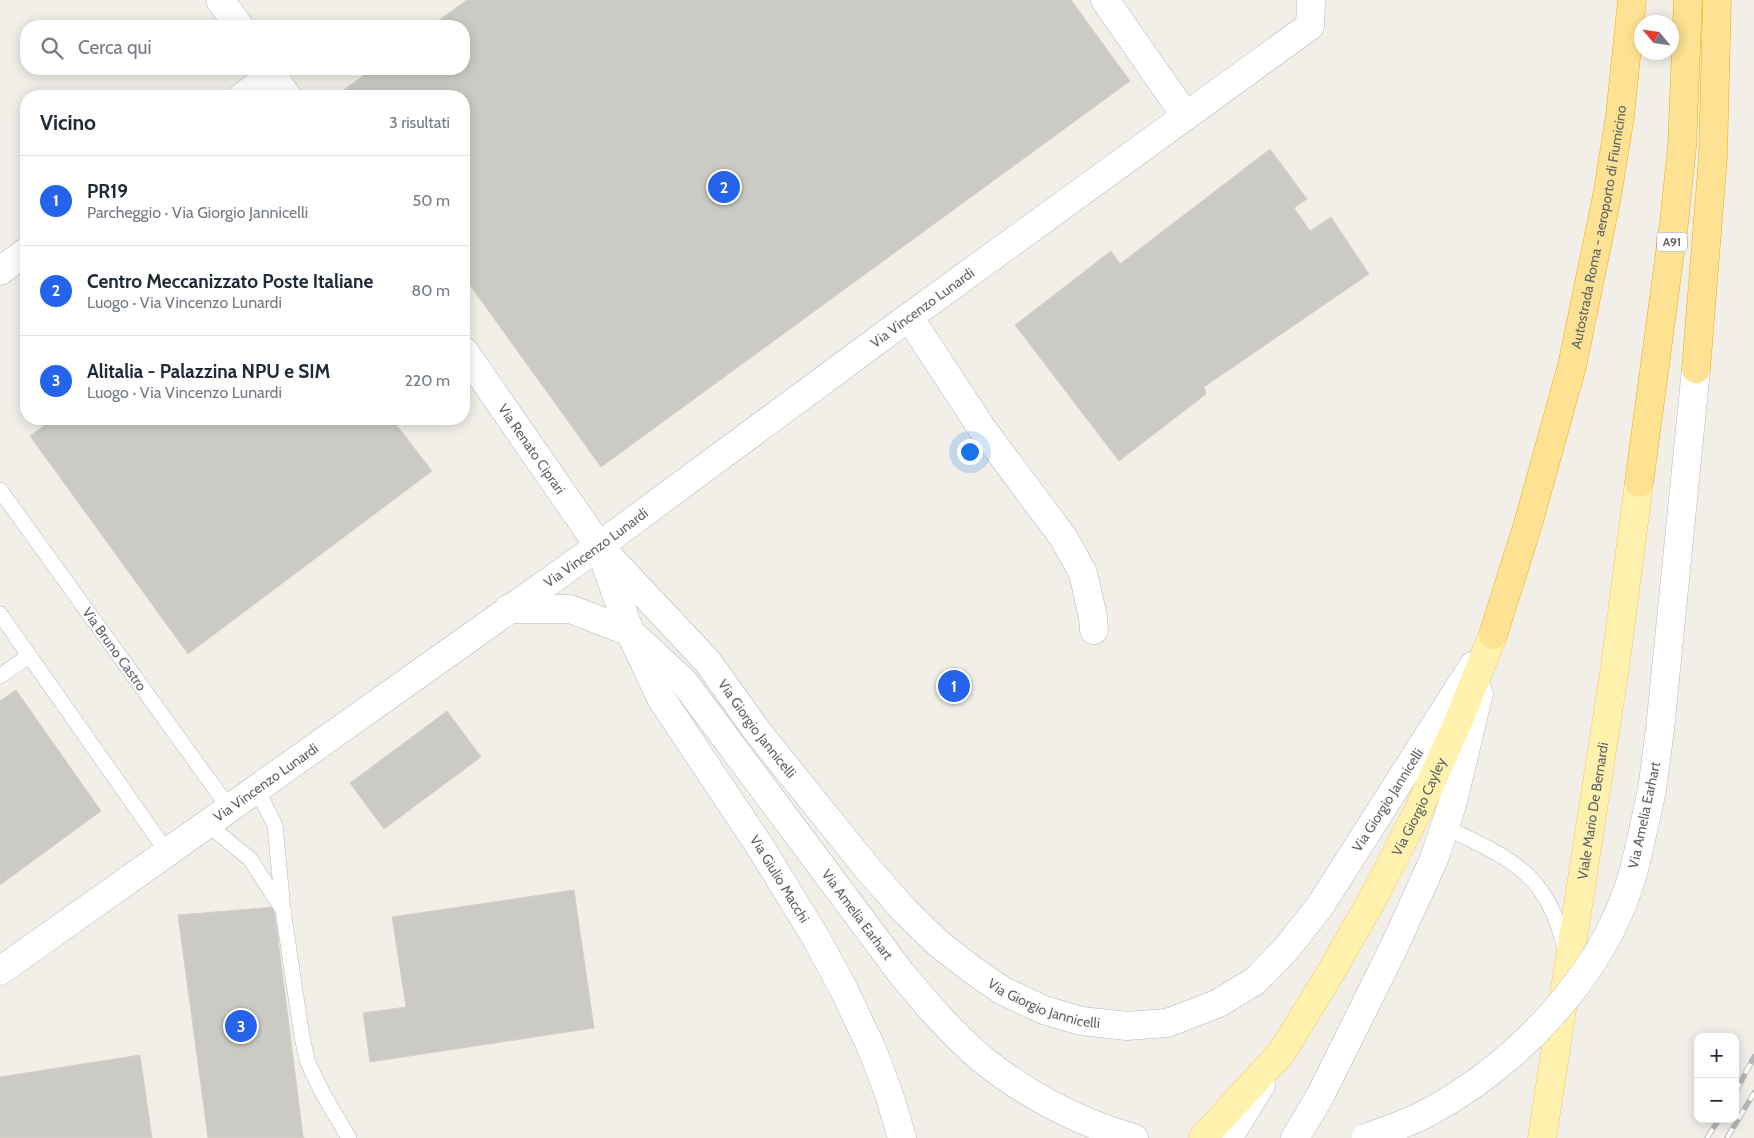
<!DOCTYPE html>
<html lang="it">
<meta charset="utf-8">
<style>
:root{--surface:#fff;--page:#f6f6f7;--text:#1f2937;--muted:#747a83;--line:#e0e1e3;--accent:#2563eb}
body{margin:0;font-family:Cabin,sans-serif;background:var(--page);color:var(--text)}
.controls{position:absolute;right:15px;bottom:15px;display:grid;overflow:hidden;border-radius:10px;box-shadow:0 2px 12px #0003}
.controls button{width:45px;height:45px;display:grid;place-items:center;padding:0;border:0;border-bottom:1px solid var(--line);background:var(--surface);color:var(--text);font:25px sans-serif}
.compass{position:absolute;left:1634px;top:15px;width:45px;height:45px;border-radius:50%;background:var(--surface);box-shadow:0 2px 12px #0003;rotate:299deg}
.you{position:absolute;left:969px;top:451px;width:18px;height:18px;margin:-12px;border:4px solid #fff;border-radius:50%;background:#1a73e8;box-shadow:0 0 0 8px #1a73e833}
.badge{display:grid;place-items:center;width:32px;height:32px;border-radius:50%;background:var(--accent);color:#fff;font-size:16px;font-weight:700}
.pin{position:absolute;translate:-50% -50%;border:2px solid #fff;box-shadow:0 1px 5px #0006}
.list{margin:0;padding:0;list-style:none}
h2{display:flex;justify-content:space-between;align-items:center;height:65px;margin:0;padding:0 20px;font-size:21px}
h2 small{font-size:16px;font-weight:400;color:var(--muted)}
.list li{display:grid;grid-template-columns:32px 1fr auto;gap:15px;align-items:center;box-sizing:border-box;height:90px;padding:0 20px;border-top:1px solid var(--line)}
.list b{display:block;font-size:19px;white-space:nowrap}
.list p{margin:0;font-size:16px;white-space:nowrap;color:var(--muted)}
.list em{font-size:16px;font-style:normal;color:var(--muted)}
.icon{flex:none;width:28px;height:28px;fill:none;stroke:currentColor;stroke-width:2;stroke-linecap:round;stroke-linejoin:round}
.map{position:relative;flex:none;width:1754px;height:1138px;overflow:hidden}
.search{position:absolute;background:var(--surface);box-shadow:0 2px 12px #0003;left:20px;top:20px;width:450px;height:55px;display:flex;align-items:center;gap:12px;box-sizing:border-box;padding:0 18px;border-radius:20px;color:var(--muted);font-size:19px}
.panel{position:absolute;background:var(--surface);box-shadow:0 2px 12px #0003;left:20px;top:90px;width:450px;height:335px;border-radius:20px}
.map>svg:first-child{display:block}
.building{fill:#cccac5;stroke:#d6d1c6}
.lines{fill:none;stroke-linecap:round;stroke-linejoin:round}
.lane-casing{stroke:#b5b8bc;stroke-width:16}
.street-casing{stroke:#b5b8bc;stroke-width:29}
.secondary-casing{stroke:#b6babf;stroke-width:29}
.primary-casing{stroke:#f2c960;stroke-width:29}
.highway-casing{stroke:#f9ab00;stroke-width:29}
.lane{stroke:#fff;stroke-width:15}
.street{stroke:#fff;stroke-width:28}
.secondary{stroke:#fff;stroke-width:28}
.primary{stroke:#fff2af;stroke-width:28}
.highway{stroke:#fde293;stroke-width:28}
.rail-casing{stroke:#b6b7b8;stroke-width:5.5}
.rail{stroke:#fff;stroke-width:4;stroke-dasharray:11;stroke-linecap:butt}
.street-bridge-casing{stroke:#b5b8bc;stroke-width:29;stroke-linecap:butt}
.street-bridge{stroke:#fff;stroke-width:28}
.labels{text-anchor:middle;stroke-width:4.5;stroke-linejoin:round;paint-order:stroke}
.shield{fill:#fff;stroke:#8f9295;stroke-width:1}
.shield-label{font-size:12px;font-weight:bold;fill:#5f6368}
.street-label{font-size:14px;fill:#5f6368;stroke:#fff}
</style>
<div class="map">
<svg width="1754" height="1138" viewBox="0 0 1754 1138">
<rect width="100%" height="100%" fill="#f1efe8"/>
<g class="building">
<path d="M 467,0 L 1071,0 L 1130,81 L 601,467 L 464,277 L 464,96 L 335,96 L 373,69 L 464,69 L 464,26 L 431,26 Z"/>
<path d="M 1270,149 L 1307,199 L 1294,208 L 1310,231 L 1331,217 L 1369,274 L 1204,387 L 1206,394 L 1119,461 L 1015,325 L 1111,251 L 1120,264 Z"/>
<path d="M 53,419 L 392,419 L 432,471 L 188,654 L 30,436 Z"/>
<path d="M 16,690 L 101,811 L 0,885 L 0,701 Z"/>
<path d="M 447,711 L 481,757 L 384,829 L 350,783 Z"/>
<path d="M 574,890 L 594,1028 L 370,1062 L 363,1013 L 406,1007 L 392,917 Z"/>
<path d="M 274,907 L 303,1136 L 304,1138 L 208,1138 L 178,915 Z"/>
<path d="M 140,1055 L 152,1138 L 0,1138 L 0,1077 Z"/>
</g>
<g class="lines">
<defs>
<g id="lane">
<path id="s1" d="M 0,490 L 229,808"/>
<path d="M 0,614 L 167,852"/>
<path d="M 0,676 L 29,656"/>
<path d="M 206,823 L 250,859 L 283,910 L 275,825 L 256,788"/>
<path d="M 1445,827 C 1511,859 1547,872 1565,949"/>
<path d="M 283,910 L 302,1037 L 308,1063 L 323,1094 L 349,1138"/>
</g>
<g id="street">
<path d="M 220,0 L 239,26"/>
<path d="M 1105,0 L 1185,115"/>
<path d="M 268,69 L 287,96"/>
<path d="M 243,96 L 272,75"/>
<path d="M 0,271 L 26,252"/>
<path d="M 909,317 L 981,427 L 1063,537 L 1083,573 L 1093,617 L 1094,630"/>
<path id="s2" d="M 464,351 L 599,546 L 708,662 L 757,731 L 868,869 L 905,911 L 939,944 L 974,971 L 1003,991 L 1044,1010 L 1081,1021 L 1127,1026 L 1167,1023 L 1217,1004 L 1255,981 L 1287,948 L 1320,906 L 1473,666"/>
<path id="s3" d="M 603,557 L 630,632 L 661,698 L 761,848 L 816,938 L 844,990 L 872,1049 L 889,1094 L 902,1138"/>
<path id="s4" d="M 508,609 L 570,609 L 630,632 L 684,682 L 901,973 C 926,1003 952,1034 982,1059 C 1026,1095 1080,1123 1134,1138"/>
<path d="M 1639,849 L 1652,790 L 1660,729 L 1696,369"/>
<path id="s5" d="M 0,971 L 599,546 L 909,317 L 1310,26 L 1311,0"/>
</g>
<g id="secondary">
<path d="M 1228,1138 L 1261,1085"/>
<path d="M 1295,1138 L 1319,1098 L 1394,947 L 1434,859 L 1452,805 L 1479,693"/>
</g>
<g id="primary">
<path id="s6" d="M 1203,1138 L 1282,1052 L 1331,972 L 1377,891 L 1420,807 L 1458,722 L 1493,635"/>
<path id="s7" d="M 1542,1138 L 1615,667 L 1639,483"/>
</g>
<g id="highway">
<path d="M 1696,369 L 1713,157 L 1717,0"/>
<path d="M 1639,483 L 1674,223 L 1682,147 L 1688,0"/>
<path id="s8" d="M 1493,635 L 1528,524 L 1572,366 L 1607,196 L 1620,116 L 1632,0"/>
</g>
</defs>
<use href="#lane" class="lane-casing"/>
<use href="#street" class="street-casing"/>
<use href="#secondary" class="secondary-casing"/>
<use href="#primary" class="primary-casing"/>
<use href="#highway" class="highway-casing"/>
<use href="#lane" class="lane"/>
<use href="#street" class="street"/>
<use href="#secondary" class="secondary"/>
<use href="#primary" class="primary"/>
<use href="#highway" class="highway"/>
<defs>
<g id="rail">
<path d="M 1735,1093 L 1754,1057"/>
<path d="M 1707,1138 L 1719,1119"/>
<path d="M 1727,1138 L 1754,1093"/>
</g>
</defs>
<use href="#rail" class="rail-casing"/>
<use href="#rail" class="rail"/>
<defs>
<path id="street-bridge" d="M 1366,1138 C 1387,1130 1409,1123 1429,1112 C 1516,1065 1600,978 1630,883 C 1634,872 1636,860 1639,849"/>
</defs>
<use href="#street-bridge" class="street-bridge-casing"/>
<use href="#street-bridge" class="street-bridge"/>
</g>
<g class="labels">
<rect class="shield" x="1657" y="232.5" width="30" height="19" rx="4"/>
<g class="shield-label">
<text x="1672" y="246">A91</text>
</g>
<g class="street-label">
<text dy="5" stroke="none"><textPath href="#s8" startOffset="422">Autostrada Roma - aeroporto di Fiumicino</textPath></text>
<text dy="5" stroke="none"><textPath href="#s5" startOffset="1136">Via Vincenzo Lunardi</textPath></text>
<text dy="5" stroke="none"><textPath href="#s2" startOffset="119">Via Renato Ciprari</textPath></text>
<text dy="5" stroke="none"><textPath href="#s5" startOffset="731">Via Vincenzo Lunardi</textPath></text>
<text dy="5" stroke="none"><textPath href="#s1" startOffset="196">Via Bruno Castro</textPath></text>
<text dy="5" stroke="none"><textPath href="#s2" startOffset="479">Via Giorgio Jannicelli</textPath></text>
<text dy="5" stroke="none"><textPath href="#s5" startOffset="326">Via Vincenzo Lunardi</textPath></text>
<text dy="5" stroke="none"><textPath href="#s2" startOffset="1334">Via Giorgio Jannicelli</textPath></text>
<text dy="5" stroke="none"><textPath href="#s6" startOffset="398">Via Giorgio Cayley</textPath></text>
<text dy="5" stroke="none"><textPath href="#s7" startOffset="331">Viale Mario De Bernardi</textPath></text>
<text transform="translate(1644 815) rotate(-78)" y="5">Via Amelia Earhart</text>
<text dy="5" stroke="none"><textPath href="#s3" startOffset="369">Via Giulio Macchi</textPath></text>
<text dy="5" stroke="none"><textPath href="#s4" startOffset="490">Via Amelia Earhart</textPath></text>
<text dy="5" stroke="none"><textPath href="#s2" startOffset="884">Via Giorgio Jannicelli</textPath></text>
</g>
</g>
</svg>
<div class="controls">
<button>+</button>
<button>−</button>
</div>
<svg class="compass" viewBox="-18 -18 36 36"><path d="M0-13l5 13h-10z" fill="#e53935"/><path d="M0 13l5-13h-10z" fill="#747a83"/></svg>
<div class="you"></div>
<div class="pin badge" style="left:954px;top:686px">1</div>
<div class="pin badge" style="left:724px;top:187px">2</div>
<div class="pin badge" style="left:241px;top:1026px">3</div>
<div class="search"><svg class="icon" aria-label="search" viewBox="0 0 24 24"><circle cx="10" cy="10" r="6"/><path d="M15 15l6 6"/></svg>Cerca qui</div>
<section class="panel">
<h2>Vicino<small>3 risultati</small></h2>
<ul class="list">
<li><span class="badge">1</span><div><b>PR19</b><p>Parcheggio · Via Giorgio Jannicelli</p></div><em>50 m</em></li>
<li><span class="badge">2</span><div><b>Centro Meccanizzato Poste Italiane</b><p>Luogo · Via Vincenzo Lunardi</p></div><em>80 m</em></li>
<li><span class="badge">3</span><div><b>Alitalia - Palazzina NPU e SIM</b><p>Luogo · Via Vincenzo Lunardi</p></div><em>220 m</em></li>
</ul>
</section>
</div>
